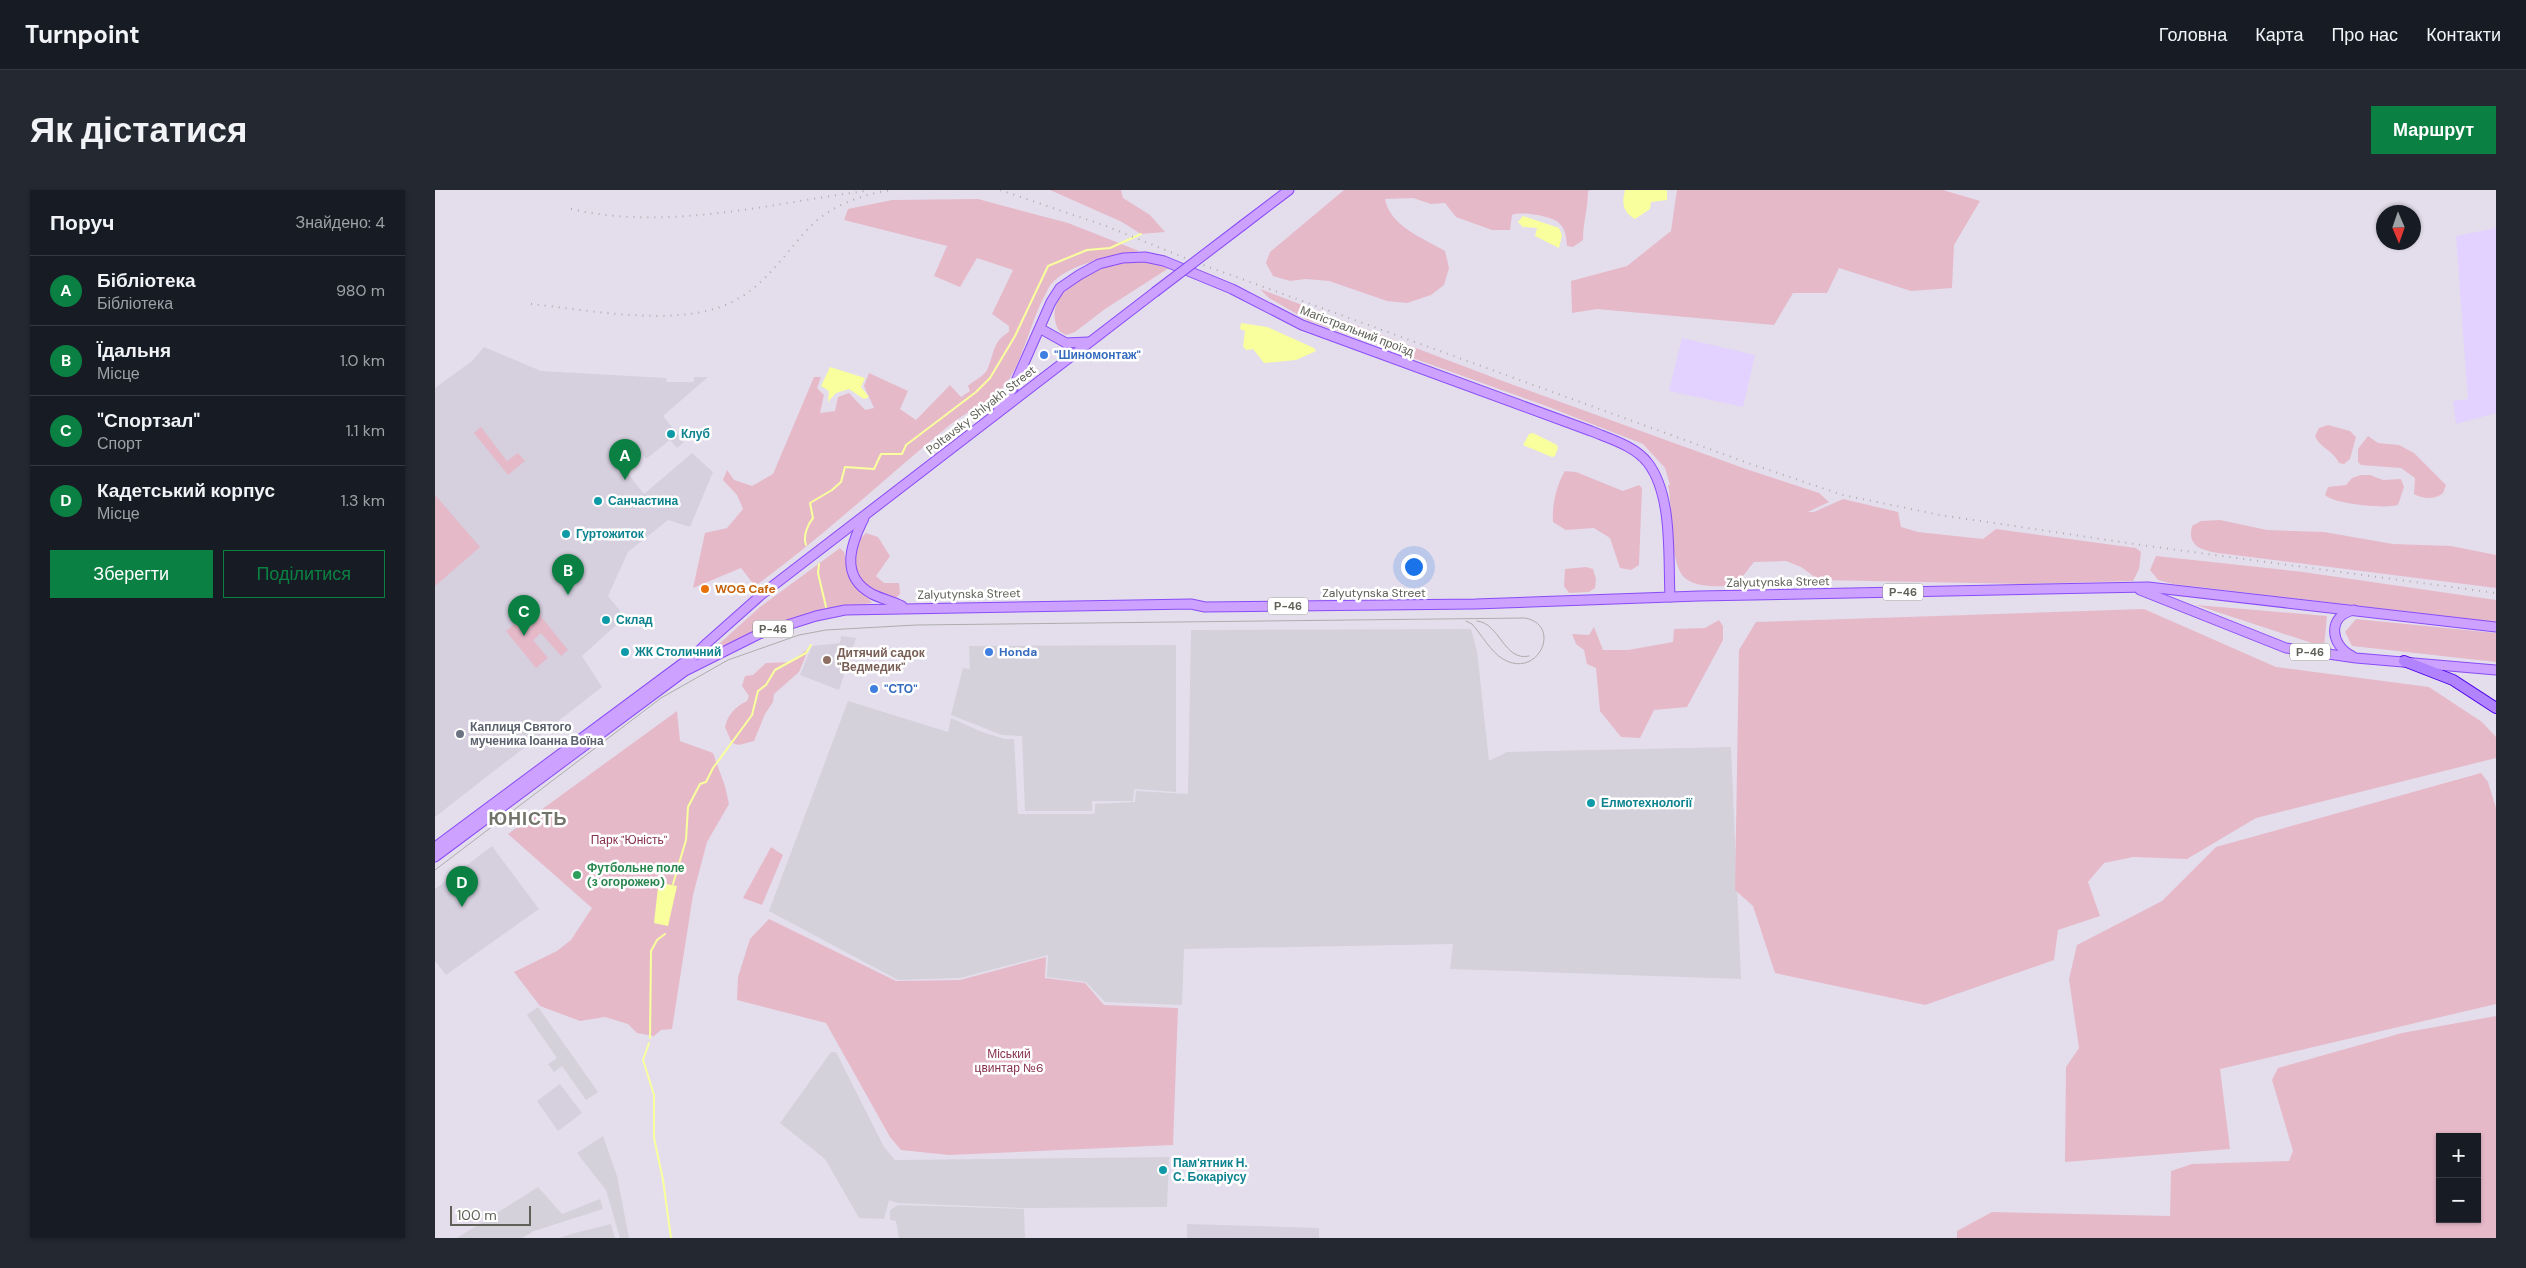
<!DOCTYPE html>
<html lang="uk">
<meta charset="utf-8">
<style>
:root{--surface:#171b24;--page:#242831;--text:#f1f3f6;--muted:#9ea1a6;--line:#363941;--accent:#0b8043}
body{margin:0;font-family:"DM Sans",sans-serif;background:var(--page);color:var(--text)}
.controls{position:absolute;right:15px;bottom:15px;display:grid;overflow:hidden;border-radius:0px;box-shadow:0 1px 4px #0004}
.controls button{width:45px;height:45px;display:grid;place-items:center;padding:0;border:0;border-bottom:1px solid var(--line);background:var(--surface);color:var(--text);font:25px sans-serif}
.compass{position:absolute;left:1941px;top:15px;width:45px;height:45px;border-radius:50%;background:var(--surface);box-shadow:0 1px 4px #0004;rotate:178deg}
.scale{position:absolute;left:15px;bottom:12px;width:81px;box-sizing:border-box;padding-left:5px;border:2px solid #5f6158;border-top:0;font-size:14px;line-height:18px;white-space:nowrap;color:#5f6158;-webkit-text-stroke:4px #fff;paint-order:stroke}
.you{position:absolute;left:978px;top:376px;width:18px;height:18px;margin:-12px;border:4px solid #fff;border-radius:50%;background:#1a73e8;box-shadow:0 0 0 8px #1a73e833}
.badge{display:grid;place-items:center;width:32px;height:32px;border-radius:50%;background:var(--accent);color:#fff;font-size:16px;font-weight:700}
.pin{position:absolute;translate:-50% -41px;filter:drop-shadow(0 1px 2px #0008)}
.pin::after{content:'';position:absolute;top:26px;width:18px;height:15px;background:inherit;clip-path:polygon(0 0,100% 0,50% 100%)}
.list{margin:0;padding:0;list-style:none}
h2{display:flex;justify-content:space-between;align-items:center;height:65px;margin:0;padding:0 20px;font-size:21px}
h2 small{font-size:16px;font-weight:400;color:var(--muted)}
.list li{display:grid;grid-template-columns:32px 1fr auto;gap:15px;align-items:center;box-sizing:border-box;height:70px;padding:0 20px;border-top:1px solid var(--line)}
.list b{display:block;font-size:19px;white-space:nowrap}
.list p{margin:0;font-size:16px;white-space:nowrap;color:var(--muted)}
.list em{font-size:16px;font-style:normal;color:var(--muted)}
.actions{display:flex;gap:10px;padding:15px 20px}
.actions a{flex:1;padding:11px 0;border:1px solid var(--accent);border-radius:0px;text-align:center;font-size:18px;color:var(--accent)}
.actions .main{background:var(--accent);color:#fff}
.map{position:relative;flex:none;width:2061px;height:1048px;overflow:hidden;border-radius:0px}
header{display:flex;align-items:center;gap:30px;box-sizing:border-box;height:70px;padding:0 25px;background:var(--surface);border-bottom:1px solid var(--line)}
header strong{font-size:24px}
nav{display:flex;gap:28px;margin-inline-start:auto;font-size:18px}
.intro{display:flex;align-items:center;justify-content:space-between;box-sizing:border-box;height:120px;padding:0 30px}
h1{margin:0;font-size:35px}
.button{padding:12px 22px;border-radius:0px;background:var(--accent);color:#fff;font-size:18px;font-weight:700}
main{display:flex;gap:30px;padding:0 30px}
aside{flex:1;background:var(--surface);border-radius:0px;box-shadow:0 1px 4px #0004}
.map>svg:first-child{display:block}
.commercial{fill:#e3d1ff}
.industrial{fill:#d4d1da}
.education{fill:#d5cfde}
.green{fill:#e6b9c9;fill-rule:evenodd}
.water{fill:#f8ff9c}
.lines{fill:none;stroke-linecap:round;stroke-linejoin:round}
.stream{stroke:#f8ff9c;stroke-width:2}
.major-casing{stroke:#884cf8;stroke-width:11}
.highway-casing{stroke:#4b00eb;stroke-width:12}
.major{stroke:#cda1ff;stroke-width:9}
.highway{stroke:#b183ff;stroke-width:10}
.tram{stroke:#acadab;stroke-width:1}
.rail{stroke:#acadab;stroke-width:2;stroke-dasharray:1 6;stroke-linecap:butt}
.major-bridge-casing{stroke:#884cf8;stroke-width:11;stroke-linecap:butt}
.major-bridge{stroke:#cda1ff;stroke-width:9}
.shop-dot{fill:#3f7fe0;stroke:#fff;stroke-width:2}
.culture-dot{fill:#0f9aa8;stroke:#fff;stroke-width:2}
.food-dot{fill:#e8710a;stroke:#fff;stroke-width:2}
.education-dot{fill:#8d6e63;stroke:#fff;stroke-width:2}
.worship-dot{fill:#6b7280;stroke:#fff;stroke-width:2}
.leisure-dot{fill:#2e9e5b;stroke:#fff;stroke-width:2}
.labels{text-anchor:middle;stroke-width:5;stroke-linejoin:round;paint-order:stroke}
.shield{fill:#fff;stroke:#8f908a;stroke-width:1}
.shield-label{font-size:11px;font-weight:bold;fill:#5f6158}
.street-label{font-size:12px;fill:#5f6158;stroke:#fff}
.shop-label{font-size:12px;font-weight:bold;fill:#366cbe;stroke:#fff;text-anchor:start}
.culture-label{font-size:12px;font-weight:bold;fill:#0d838f;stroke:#fff;text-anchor:start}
.food-label{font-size:12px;font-weight:bold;fill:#c56008;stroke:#fff;text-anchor:start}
.education-label{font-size:12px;font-weight:bold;fill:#785e54;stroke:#fff;text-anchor:start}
.worship-label{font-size:12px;font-weight:bold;fill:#5b616d;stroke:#fff;text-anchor:start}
.park-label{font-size:12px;fill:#87304c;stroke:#fff}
.leisure-label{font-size:12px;font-weight:bold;fill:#27864d;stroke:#fff;text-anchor:start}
.district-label{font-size:18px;font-weight:bold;letter-spacing:1px;fill:#727369;stroke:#fff}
</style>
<header>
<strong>Turnpoint</strong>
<nav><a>Головна</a><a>Карта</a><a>Про нас</a><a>Контакти</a></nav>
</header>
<div class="intro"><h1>Як дістатися</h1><a class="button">Маршрут</a></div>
<main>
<aside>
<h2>Поруч<small>Знайдено: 4</small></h2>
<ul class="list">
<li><span class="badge">A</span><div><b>Бібліотека</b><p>Бібліотека</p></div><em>980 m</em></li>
<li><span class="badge">B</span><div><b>Їдальня</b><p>Місце</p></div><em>1.0 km</em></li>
<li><span class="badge">C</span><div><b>&quot;Спортзал&quot;</b><p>Спорт</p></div><em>1.1 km</em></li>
<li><span class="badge">D</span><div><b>Кадетський корпус</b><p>Місце</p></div><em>1.3 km</em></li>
</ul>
<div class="actions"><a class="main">Зберегти</a><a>Поділитися</a></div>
</aside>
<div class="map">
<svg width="2061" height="1048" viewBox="0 0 2061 1048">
<rect width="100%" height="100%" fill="#e4deec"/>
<g class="commercial">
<path d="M 2061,38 L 2061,223 L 2021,234 L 2018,211 L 2033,209 L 2021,46 Z"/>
<path d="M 1247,148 L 1320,165 L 1308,217 L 1234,201 Z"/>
</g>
<g class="industrial">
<path d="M 1036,439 L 1042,461 L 1054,571 L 1072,562 L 1296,557 L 1306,789 L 1015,779 L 1018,754 L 749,759 L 747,815 L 670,812 L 651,792 L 612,787 L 613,765 L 525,788 L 463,790 L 334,721 L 413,511 L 513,542 L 516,528 L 547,542 L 570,549 L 579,549 L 583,624 L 657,624 L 660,623 L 660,614 L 700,612 L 701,601 L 753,604 L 756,440 Z"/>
<path d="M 741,455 L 741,602 L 699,599 L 698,611 L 657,611 L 657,621 L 590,621 L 587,546 L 567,545 L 516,525 L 528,478 L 535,479 L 534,456 Z"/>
<path d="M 103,817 L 163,902 L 151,910 L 127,876 L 119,882 L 113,874 L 122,868 L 92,825 Z"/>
<path d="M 396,862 L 401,862 L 449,957 L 460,970 L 734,967 L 732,1017 L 587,1018 L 462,1013 L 454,1010 L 449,1029 L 424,1028 L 390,969 L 345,933 Z"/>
<path d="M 168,946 L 182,986 L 194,1048 L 185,1048 L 171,1000 L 142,963 Z"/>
<path d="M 103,997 L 127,1024 L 165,1009 L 168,1019 L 99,1041 L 87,1048 L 22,1048 Z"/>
<path d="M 463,1015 L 589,1019 L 590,1048 L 464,1048 L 461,1031 L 455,1030 L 455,1020 Z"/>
<path d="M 176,1034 L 180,1048 L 125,1048 L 136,1044 Z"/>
</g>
<g class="education">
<path d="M 49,157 L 106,181 L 231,188 L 232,192 L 259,192 L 259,187 L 273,187 L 228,226 L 249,252 L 242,258 L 235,250 L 211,269 L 207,264 L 190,280 L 209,304 L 257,263 L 278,282 L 255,337 L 233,330 L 193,362 L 173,406 L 190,427 L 147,466 L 167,497 L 0,627 L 0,198 L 37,171 Z"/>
<path d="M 406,446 L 421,448 L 404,500 L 365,485 L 377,456 L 405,453 Z"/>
<path d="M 57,656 L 104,719 L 11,785 L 0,771 L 0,699 Z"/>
<path d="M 125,894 L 147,923 L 123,941 L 102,911 Z"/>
<path d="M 752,1034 L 884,1038 L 884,1048 L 752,1048 Z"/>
</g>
<g class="green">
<path d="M 615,0 L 686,0 L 688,8 L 715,25 L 730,42 L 706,44 L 687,32 Z"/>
<path d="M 909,0 L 1157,0 L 1153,1 C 1153,18 1148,33 1148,50 L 1138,57 L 1132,56 C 1131,48 1131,39 1124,33 C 1116,26 1087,21 1077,25 L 1075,40 L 1057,40 L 1021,27 L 1010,13 L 996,14 L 978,8 L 950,9 C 955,36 988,48 1010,61 L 1014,78 L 1009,95 L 996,105 L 972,113 L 952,111 L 894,91 L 871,89 L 855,91 L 838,86 L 831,73 L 835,62 Z"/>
<path d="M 1242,0 L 1508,0 L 1545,11 L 1519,55 L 1517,98 L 1476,101 L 1404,78 L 1392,103 L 1358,103 L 1339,135 L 1162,119 L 1137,123 L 1136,91 L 1192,76 L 1236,41 Z"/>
<path d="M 543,9 L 633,33 L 704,61 C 676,68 641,71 619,91 C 614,95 612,102 609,107 C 594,135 587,177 566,200 C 552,214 531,222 516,234 C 450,288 389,346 320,396 L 306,378 L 258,398 L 270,343 L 292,338 L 308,319 L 302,305 L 288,290 L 292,280 L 299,290 L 317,296 L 338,284 L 379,187 L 386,187 L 382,198 L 389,205 L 385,223 L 400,221 L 403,207 L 414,203 L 430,220 L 439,218 L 429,196 L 434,183 L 473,201 L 465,219 L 481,230 L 515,195 L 526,207 L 535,201 L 533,196 C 538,191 549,186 552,180 C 559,166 557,151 574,142 L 574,136 L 557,124 L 578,80 L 542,68 L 525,97 L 499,86 L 512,56 L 409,30 L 413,19 L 457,10 Z"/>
<path d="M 714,72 L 734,78 L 670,119 L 640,142 L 631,145 L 624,141 C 605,104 653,81 683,74 C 693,72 704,72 714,72 Z"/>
<path d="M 825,99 L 1073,193 L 1311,279 L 1384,303 L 1394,312 L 1373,322 L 1379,322 L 1408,309 L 1463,322 L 1466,337 L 1483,342 L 1548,349 L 1561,339 L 1701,358 L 1706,362 L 1704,379 L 1698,391 L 1590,394 L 1384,390 L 1366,377 L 1351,371 L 1319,372 L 1300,396 C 1285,396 1263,398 1251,389 C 1233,375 1238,317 1233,295 L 1235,295 L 1230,278 L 1208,254 L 1111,216 L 872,130 L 834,108 Z"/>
<path d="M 1893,235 L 1915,241 L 1921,247 L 1915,269 L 1909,274 L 1904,273 C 1898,260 1885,258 1880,246 L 1884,238 Z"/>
<path d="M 46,237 L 72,271 L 83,263 L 90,271 L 73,285 L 39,243 Z"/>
<path d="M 1933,246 L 1943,253 L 1964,255 L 1979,263 L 2011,295 L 2008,303 C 2000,310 1988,309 1979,304 L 1980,288 L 1966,278 L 1926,275 L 1923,272 L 1923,259 Z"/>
<path d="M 1130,281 L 1141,282 L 1188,301 L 1204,295 L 1207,298 L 1204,375 L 1196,380 L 1185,378 L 1175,348 L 1159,338 L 1131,340 L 1118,332 C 1117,315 1121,296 1130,281 Z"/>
<path d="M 1926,285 L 1935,285 L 1948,290 L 1966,289 L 1969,297 L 1963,315 C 1950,319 1899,314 1890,305 L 1893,297 L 1911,295 L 1917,288 Z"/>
<path d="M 0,305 L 45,357 L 0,396 Z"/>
<path d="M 1785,330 L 1832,340 L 1889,342 L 1958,354 L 2016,356 L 2061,365 L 2061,398 L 1783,363 C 1766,360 1752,356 1757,336 L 1766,331 Z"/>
<path d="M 431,343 L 443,347 L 455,366 L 441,386 L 449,393 L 464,393 L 465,404 L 460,409 C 425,396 416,391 422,352 Z"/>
<path d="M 405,358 L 409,362 L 413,378 L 437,413 L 385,420 L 339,434 L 275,462 L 325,417 Z"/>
<path d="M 1721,366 L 1868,382 L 2061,410 L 2061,432 L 1738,394 L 1723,390 L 1715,380 Z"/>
<path d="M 1151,377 L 1158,379 L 1161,389 L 1160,398 L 1154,402 L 1134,403 L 1129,396 L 1130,379 Z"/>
<path d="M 1761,415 L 1892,426 L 1889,457 Z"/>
<path d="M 99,418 L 133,460 L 126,466 L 106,443 L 98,450 L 113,468 L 101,478 L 71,441 L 82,432 L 88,440 L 98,433 L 92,424 Z"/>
<path d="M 1709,419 L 1841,477 L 1994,497 L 2047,532 L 2061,547 L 2061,568 L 1821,628 L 1752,669 L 1698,667 L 1669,673 L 1653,692 L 1665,726 L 1623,740 L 1619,770 L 1490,815 L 1340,783 L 1318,716 L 1300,700 L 1304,460 L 1321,432 Z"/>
<path d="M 1921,429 L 2061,443 L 2061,472 L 1917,456 L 1910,442 Z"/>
<path d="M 1284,430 L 1288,436 L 1288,450 L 1252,517 L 1219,520 L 1205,548 L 1186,547 L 1165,521 L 1161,478 L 1152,474 L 1149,460 L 1141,454 L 1137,444 L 1154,445 L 1159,437 L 1168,460 L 1193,460 L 1238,452 L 1239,439 L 1270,438 Z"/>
<path d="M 374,458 L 364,482 L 339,504 L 338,512 L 330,524 L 319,551 L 304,555 L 297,553 L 290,537 C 293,524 300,517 312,511 L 314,506 L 307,496 L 310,486 L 318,485 L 331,473 L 356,472 Z"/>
<path d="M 242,521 L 245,551 L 278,563 L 290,596 L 294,614 L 272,652 L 258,705 L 237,839 L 226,840 L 219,846 L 202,843 L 193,834 L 170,827 L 145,831 L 105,816 L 79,782 L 122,761 L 136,750 L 157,718 L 73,644 Z"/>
<path d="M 2046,583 L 2053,592 L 2061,618 L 2061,814 L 1785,879 L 1795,959 L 1630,972 L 1631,877 L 1644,858 L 1634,789 L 1642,755 L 1727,711 L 1781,657 Z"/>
<path d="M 336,657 L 348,665 L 327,715 L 308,708 Z"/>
<path d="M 334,729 L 461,791 L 525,790 L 611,767 L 610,788 L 650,793 L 669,815 L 743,818 L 738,955 L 514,965 L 466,960 L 455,947 L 391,833 L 302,810 L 303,787 L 315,749 Z"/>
<path d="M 2061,826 L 2061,1048 L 1522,1048 L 1522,1041 L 1557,1022 L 1735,1026 L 1736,981 L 1757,974 L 1854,971 L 1858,961 L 1837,890 L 1843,878 L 1967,843 ZM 2005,947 L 2042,947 L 2042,1029 L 2005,1029 Z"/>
</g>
<g class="water">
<path d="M 1190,0 L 1232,0 L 1232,10 L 1216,12 L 1215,19 L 1200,29 C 1187,21 1187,13 1190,0 Z"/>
<path d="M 1088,26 L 1124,38 L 1127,45 L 1124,58 L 1100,46 L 1102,38 L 1088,37 L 1083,32 Z"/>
<path d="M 806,133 L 832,137 L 879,158 L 881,161 L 861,170 L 829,173 L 818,159 L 811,160 L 808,156 L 810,141 L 805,139 Z"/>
<path d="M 395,177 L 430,188 L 426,197 L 434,207 L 429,209 L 414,199 L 401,203 L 393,212 L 394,201 L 386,196 Z"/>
<path d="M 1098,243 L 1122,255 L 1123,258 L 1120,266 L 1117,267 L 1088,255 L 1094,244 Z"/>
<path d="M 226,693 L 242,696 L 233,736 L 219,733 L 223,697 Z"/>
</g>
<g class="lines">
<g class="stream">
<path d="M 371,355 C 368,347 372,335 378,328 L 375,313 L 397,300 L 406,292 L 410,277 L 439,279 L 446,264 L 467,264 L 471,255 L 541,202 L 555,188 L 580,146 L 613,76 L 652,60 L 675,58 L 706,44"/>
<path d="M 384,374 L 383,383 L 391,417"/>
<path d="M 238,694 L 251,650 L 253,617 L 265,594 L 271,592 L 278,578 L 317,525 L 323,501 L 331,495 L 340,480 L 371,463 L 376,455"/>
<path d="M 215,848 L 216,761 L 222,750 L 230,744"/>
<path d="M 214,853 L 208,870 L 219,905 L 219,948 L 228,990 L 236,1048"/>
</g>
<defs>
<g id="major">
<path d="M 808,35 L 854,0"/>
<path d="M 606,139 L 631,153 L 653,152"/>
<path d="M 562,223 L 578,198 L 616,112 L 625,98 L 644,85 L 664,74 L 688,68 L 710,67 L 729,71 L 797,99 L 867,135 L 1156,241 C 1175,249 1200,256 1213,273 C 1238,306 1233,367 1235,407"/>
<path d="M 429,328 C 416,354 404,386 437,404 C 447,409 457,411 467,416"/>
<path d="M 1705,400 L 1851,458 L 1921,468 L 2061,480"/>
<path d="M 1917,466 C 1895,455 1892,426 1919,420"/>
<path d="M 245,480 L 272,453 L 326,405 L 720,102"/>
<path d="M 0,657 L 248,473"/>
<path d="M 0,667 L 250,481 L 324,444 L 381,426 L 410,420 L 756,414 L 770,417 L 1040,414 L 1264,406 L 1713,397 L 2061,437"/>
</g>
<path id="highway" d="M 1969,471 L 2018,490 L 2061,518"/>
</defs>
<use href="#major" class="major-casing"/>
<use href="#highway" class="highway-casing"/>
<use href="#major" class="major"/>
<use href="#highway" class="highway"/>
<g class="tram">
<path d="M 1042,431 C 1065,433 1069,472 1094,466"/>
<path d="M 0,680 L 226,508 L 293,470 L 364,445 L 391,440 L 481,435 L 1090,428 C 1128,435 1103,490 1068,469 C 1056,462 1046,444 1037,434 L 1031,431"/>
</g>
<g class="rail">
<path d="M 565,0 L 671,36 L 760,72 L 1313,273 L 1408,305 L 1505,325 L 1713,356 L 2061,403"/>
<path d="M 136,19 C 233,41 333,14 430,1"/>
<path d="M 96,114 C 155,120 241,138 295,113 C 329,97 347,67 372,40 C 392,17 427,4 457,0"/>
</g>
<defs>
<path id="major-bridge" d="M 720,102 L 808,35"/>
</defs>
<use href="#major-bridge" class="major-bridge-casing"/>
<use href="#major-bridge" class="major-bridge"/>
</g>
<g class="shop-dot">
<circle cx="609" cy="165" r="5"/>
<circle cx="554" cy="462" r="5"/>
<circle cx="439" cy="499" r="5"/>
</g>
<g class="culture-dot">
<circle cx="236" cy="244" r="5"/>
<circle cx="163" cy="311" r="5"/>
<circle cx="131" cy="344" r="5"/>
<circle cx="171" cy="430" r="5"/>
<circle cx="190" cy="462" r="5"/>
<circle cx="1156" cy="613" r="5"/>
<circle cx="728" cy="980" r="5"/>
</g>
<circle class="food-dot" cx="270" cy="399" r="5"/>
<circle class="education-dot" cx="392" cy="470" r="5"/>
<circle class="worship-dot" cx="25" cy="544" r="5"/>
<circle class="leisure-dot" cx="142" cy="685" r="5"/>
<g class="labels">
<g class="shield">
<rect x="1448" y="393.5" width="40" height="17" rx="4"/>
<rect x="833" y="407.5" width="40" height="17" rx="4"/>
<rect x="318" y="430.5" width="40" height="17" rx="4"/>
<rect x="1855" y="453.5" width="40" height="17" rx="4"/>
</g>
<g class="shield-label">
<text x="1468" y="406">Р-46</text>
<text x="853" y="420">Р-46</text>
<text x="338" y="443">Р-46</text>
<text x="1875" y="466">Р-46</text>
</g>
<g class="street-label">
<text transform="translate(922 141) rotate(21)" y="4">Магістральний проїзд</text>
<text transform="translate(546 220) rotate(-38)" y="4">Poltavsky Shlyakh Street</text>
<text transform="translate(1343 392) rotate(-1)" y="4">Zalyutynska Street</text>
<text x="939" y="407">Zalyutynska Street</text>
<text transform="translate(534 404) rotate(-1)" y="4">Zalyutynska Street</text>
</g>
<g class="shop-label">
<text x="619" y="169">"Шиномонтаж"</text>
<text x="564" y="466">Honda</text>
<text x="449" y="503">"СТО"</text>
</g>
<g class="culture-label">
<text x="246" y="248">Клуб</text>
<text x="173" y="315">Санчастина</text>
<text x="141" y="348">Гуртожиток</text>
<text x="181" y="434">Склад</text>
<text x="200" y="466">ЖК Столичний</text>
<text x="1166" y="617">Елмотехнології</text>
<text x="738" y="977">Пам'ятник Н.<tspan x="738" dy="14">С. Бокаріусу</tspan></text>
</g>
<g class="food-label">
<text x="280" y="403">WOG Cafe</text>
</g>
<g class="education-label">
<text x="402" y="467">Дитячий садок<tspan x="402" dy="14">"Ведмедик"</tspan></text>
</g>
<g class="worship-label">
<text x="35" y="541">Каплиця Святого<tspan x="35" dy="14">мученика Іоанна Воїна</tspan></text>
</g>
<g class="park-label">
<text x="194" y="654">Парк "Юність"</text>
<text x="574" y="868">Міський<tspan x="574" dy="14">цвинтар №6</tspan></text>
</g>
<g class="leisure-label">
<text x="152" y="682">Футбольне поле<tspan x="152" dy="14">(з огорожею)</tspan></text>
</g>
<g class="district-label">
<text x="93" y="635">ЮНІСТЬ</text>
</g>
</g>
</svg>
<div class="controls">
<button>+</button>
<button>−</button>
</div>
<svg class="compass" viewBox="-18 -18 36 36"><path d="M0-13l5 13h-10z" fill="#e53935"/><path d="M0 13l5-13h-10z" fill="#9ea1a6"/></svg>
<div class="scale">100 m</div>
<div class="you"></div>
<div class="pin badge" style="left:190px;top:290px">A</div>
<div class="pin badge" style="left:133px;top:405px">B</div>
<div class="pin badge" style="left:89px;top:446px">C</div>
<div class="pin badge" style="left:27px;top:717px">D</div>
</div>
</main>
